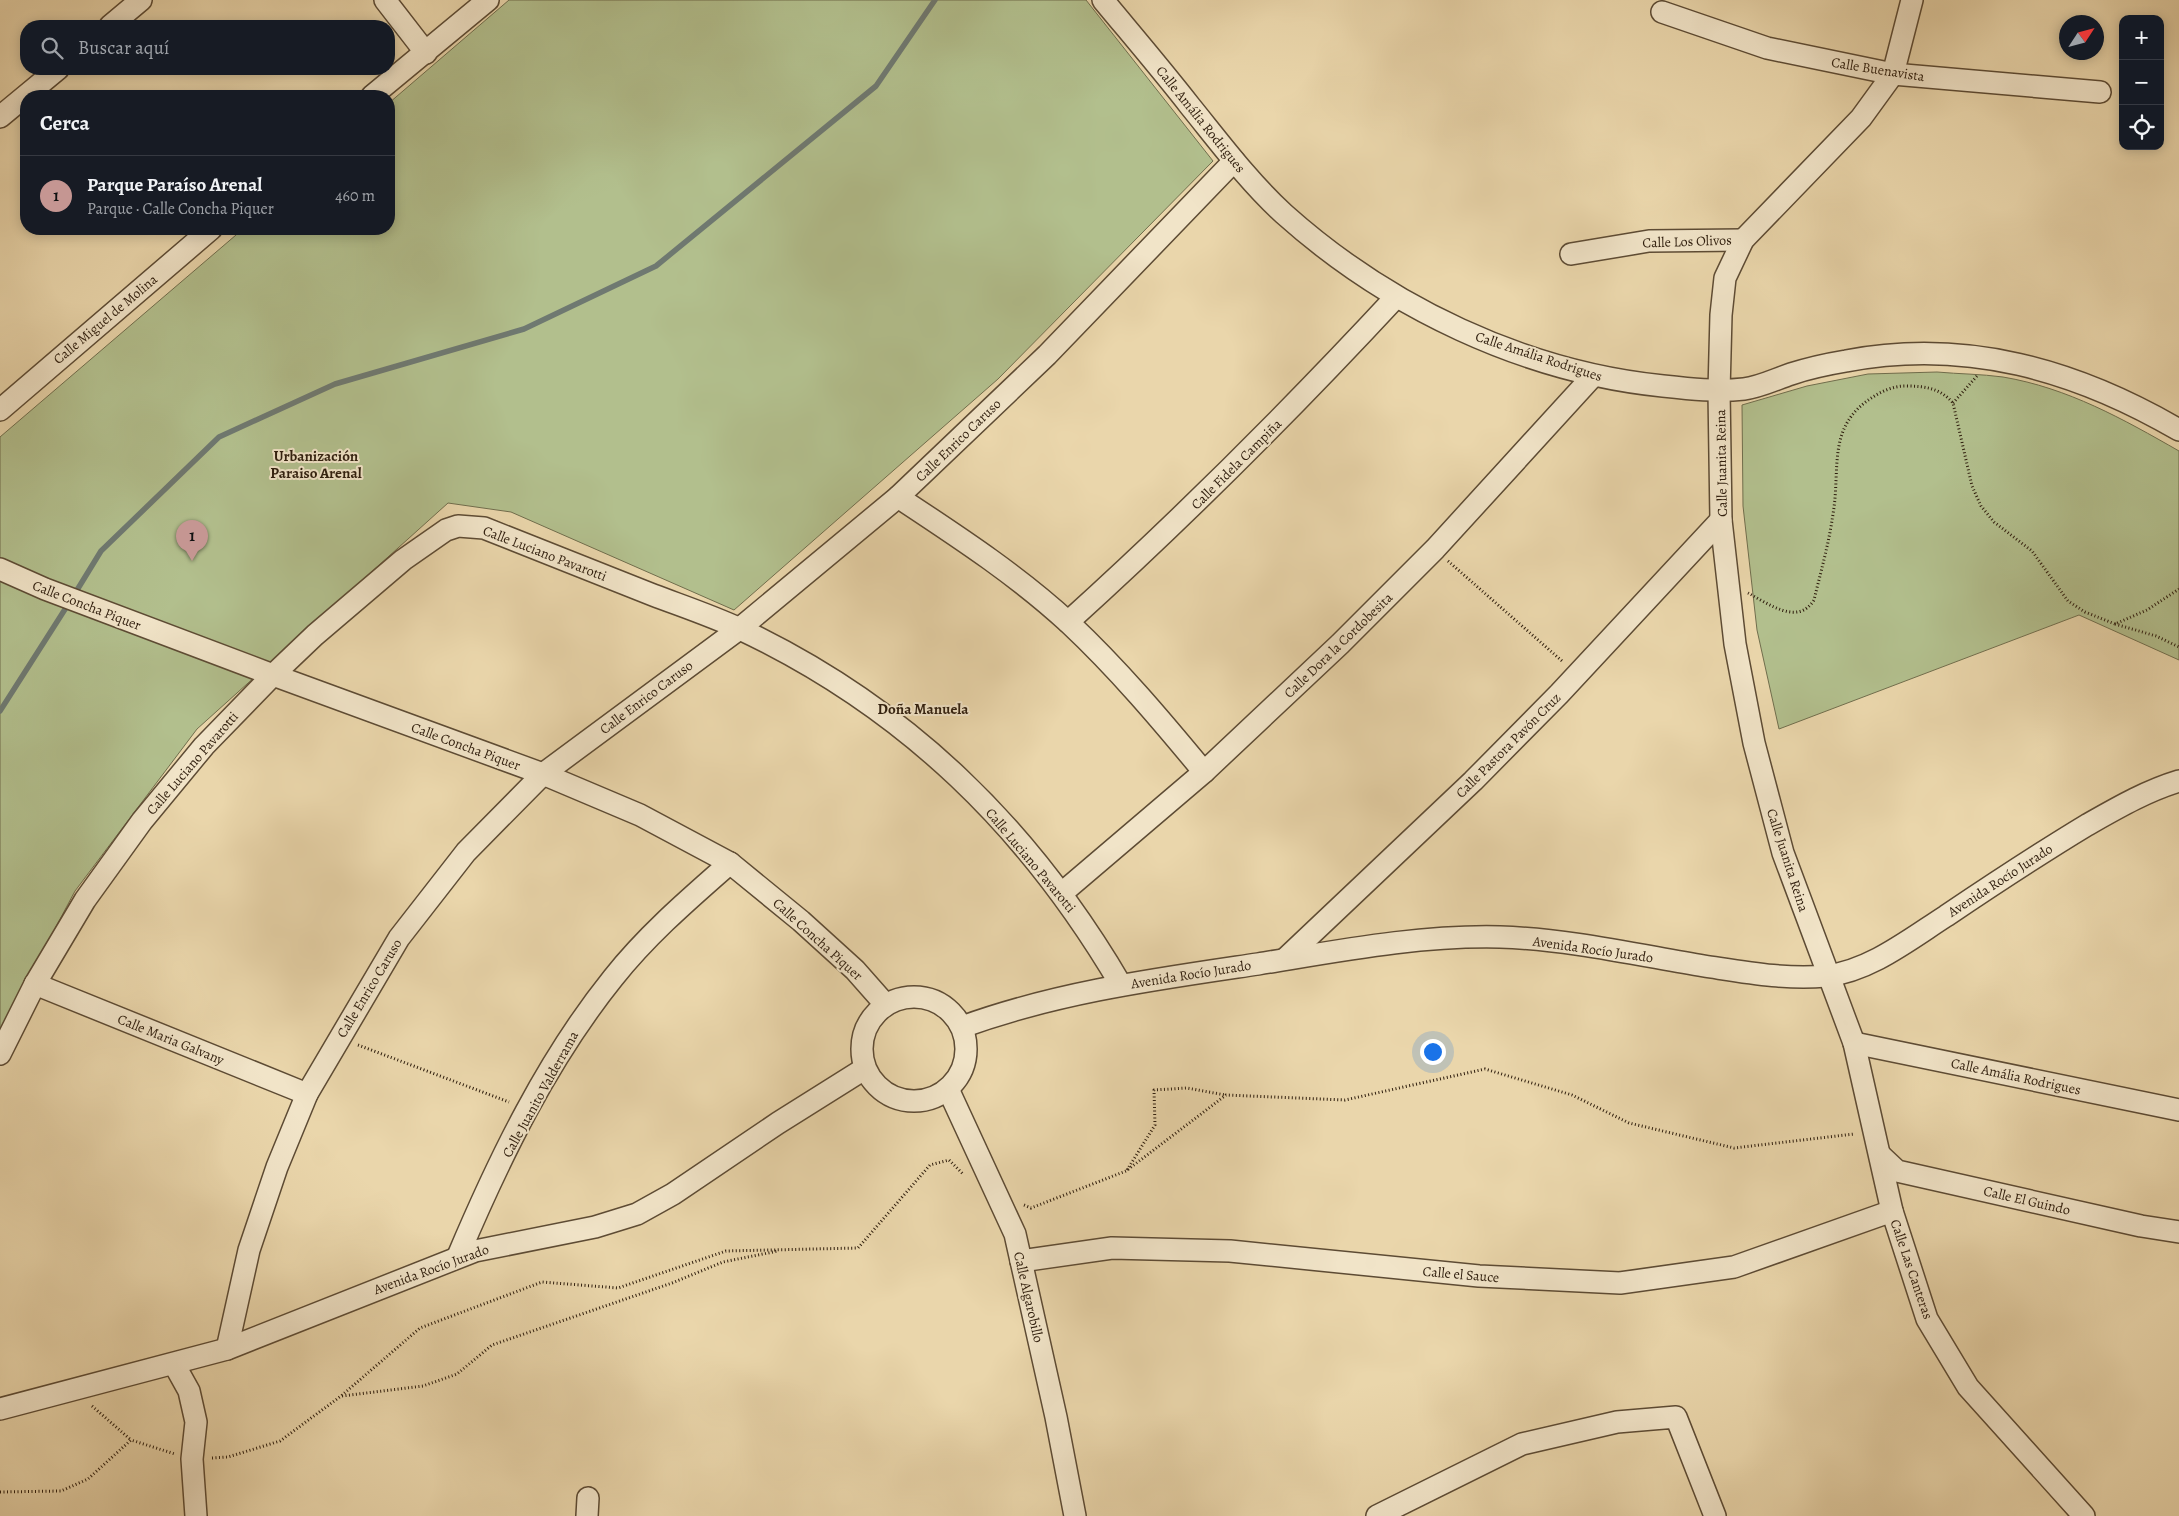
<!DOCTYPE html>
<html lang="es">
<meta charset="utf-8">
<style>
:root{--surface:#171b24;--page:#242831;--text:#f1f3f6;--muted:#9ea1a6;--line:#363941;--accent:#c59692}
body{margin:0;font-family:Alegreya,serif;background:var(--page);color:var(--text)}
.controls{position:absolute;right:15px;top:15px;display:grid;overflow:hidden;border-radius:10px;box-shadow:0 2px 12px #0003}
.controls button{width:45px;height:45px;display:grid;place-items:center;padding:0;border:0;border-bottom:1px solid var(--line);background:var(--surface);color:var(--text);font:25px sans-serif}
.compass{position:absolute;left:2059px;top:15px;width:45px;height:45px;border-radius:50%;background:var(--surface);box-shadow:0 2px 12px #0003;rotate:54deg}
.you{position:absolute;left:1432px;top:1051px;width:18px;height:18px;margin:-12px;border:4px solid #fff;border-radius:50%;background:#1a73e8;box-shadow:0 0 0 8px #1a73e833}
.badge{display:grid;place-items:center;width:32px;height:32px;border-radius:50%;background:var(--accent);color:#111;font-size:16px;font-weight:700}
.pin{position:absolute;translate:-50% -41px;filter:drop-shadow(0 1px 2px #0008)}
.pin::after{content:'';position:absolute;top:26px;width:18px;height:15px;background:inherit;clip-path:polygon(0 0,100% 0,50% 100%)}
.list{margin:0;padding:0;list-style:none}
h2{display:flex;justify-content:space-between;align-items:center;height:65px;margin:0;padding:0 20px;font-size:21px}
h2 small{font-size:16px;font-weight:400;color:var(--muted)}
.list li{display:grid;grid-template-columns:32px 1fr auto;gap:15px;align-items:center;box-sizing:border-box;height:80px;padding:0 20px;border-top:1px solid var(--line)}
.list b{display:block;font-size:19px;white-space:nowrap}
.list p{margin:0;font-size:16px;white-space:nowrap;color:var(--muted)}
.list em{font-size:16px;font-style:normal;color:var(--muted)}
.icon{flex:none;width:28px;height:28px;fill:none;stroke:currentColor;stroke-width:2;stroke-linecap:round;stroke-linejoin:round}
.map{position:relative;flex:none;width:2179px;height:1516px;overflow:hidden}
.search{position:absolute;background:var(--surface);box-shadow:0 2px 12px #0003;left:20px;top:20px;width:375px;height:55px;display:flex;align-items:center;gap:12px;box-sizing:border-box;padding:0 18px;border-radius:20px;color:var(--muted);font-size:19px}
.panel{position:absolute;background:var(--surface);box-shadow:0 2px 12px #0003;left:20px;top:90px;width:375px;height:145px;border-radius:20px}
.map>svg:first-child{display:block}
.green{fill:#b2bf8d;stroke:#706e4d}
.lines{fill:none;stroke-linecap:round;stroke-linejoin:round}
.stream{stroke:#6f7971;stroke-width:5.5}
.minor-casing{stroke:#5d4b34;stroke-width:24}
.path{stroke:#2e1d0d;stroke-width:3;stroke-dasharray:1 2.5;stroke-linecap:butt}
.minor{stroke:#f1e4c8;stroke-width:21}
.labels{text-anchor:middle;stroke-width:4;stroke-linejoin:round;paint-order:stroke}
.street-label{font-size:14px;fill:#2e1d0d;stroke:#f1e4c8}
.neighbourhood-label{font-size:15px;font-weight:bold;fill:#2e1d0d;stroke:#f1e4c8}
</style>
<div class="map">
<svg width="2179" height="1516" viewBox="0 0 2179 1516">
<rect width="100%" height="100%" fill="#ead6ab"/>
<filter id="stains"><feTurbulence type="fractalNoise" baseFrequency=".004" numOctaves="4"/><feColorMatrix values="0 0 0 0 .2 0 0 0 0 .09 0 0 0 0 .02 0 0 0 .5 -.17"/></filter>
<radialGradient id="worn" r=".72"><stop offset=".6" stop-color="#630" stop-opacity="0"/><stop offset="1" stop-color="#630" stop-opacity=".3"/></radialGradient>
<g class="green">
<path d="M 509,0 L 1086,0 L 1213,161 L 998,379 L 734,610 L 511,512 L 448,503 L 197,729 L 75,891 L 0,1032 L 0,437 L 243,229 L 389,229 L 389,103 Z"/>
<path d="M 1937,372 C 1959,374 1981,374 2003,377 C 2068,388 2123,419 2179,451 L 2179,660 L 2079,615 L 1779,729 L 1757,630 L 1743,506 L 1742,405 L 1807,386 L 1868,374 Z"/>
</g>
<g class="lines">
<g class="stream">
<path d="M 74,595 L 101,551 L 219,437 L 335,384 L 524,329 L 656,266 L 876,86 L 935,0"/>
<path d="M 0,711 L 69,603"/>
</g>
<defs>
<g id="minor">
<path d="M 385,0 L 426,53"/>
<path d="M 1103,0 C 1132,35 1162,70 1190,106 C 1220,143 1249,182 1284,214 C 1388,307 1524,372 1663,386 C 1690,389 1717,392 1744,389 C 1760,387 1776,379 1791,374 C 1809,368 1828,364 1846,361 C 1966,338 2076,370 2179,430"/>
<path d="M 1912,0 L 1893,74 L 1861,118 L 1743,240 L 1725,278 L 1721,315 L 1719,391 L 1721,520 L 1735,644 L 1754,743 L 1783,853 L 1854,1043 L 1892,1211 L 1927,1319 L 1968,1387 L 2084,1516"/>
<path d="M 1662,12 L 1767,48 L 1893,74 L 2100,92"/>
<path d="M 110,26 L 141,0"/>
<path d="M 372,96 L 488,0"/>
<path d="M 0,117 L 58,69"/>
<path d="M 1571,254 L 1649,241 L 1743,240"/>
<path d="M 0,410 L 211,229"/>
<path d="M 898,497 C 957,536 1017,575 1069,623 C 1118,669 1161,720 1204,772"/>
<path d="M 0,569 L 45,589 L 273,675 L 543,774 L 640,815 L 730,863 L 801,921 L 855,970 L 885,1004"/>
<path d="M 1068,622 C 1183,518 1291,410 1396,297"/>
<path d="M 1062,893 L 1204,772 L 1340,644 L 1435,549 L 1593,376"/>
<path d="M 1285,959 L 1473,781 L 1559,694 L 1721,520"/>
<path d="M 35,984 L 307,1094"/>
<circle cx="914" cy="1049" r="52"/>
<path d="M 962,1027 C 1058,992 1157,979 1258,964 C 1338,951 1419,935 1500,937 C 1568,939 1638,955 1704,966 C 1744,972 1786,980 1826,976 C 1870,971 1910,939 1946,916 C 1992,885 2039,854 2087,825 C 2117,808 2146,791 2179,781"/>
<path d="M 1854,1043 L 2179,1110"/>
<path d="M 0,1054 L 35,984 L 85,900 L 142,821 L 204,746 L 273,675 L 315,635 L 403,560 L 446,530 L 458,526 L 484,528 C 540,550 597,573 653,595 C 682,606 712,616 740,629 C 907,708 1028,827 1121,985"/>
<path d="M 948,1089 L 1015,1234 L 1056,1417 L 1075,1516"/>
<path d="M 1880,1155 L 1897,1171 L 2141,1226 L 2179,1232"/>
<path d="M 458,1256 C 499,1159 547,1060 613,978 C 647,935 689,899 730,863"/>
<path d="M 1021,1261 L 1112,1248 L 1230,1251 L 1479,1276 L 1620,1283 L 1734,1267 L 1892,1211"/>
<path d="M 227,1349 L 249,1250 L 277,1167 L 307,1094 L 399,938 L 466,852 L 543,774 L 739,629 L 898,497 L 1047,355 L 1234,161"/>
<path d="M 174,1364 L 189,1391 L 196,1422 L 192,1459 L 196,1516"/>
<path d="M 0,1409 L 227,1349 L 475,1251 L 595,1227 L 637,1214 L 673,1194 L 778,1123 L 864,1069"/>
<path d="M 587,1516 L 588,1498"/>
<path d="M 1377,1516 L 1522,1444 L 1617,1422 L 1676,1417 L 1715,1516"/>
</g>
</defs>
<use href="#minor" class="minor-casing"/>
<g class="path">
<path d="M 1953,403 L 1977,376"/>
<path d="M 1448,561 L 1562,661"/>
<path d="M 1748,593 C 1769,604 1798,626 1814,600 C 1821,571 1829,543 1833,514 C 1841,468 1826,426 1873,397 C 1882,391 1894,386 1905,386 C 1925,386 1940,388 1953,403 L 1972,486 L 1981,506 L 1994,522 L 2032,551 L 2068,601 L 2085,612 L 2115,624 L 2147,610 L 2179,589"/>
<path d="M 2115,624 L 2156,636 L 2179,647"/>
<path d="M 358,1045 L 509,1102"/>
<path d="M 1127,1170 L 1155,1125 L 1154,1090 L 1187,1088 L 1225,1095"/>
<path d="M 1024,1205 L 1031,1208 L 1126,1171 L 1226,1095 L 1345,1100 L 1485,1069 L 1572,1095 L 1629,1123 L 1734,1148 L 1854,1134"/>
<path d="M 342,1396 L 423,1386 L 457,1374 L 492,1345 L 672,1283 L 723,1262 L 778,1251"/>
<path d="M 92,1406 L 131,1440"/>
<path d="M 212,1458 L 228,1457 L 280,1441 L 341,1396 L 420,1328 L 542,1282 L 618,1288 L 726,1251 L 858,1248 L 930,1165 L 949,1160 L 964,1175"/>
<path d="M 0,1492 L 61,1491 L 88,1479 L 131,1440 L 175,1454"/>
</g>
<use href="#minor" class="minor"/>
</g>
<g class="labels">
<g class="street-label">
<text transform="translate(1878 69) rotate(9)" y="5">Calle Buenavista</text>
<text transform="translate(1201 119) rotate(51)" y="5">Calle Amália Rodrigues</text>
<text transform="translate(1687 241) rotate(-2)" y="5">Calle Los Olivos</text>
<text transform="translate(105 319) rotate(-40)" y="5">Calle Miguel de Molina</text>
<text transform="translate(1539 356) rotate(18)" y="5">Calle Amália Rodrigues</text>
<text transform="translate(958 440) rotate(-44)" y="5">Calle Enrico Caruso</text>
<text transform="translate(1721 463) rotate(-91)" y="5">Calle Juanita Reina</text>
<text transform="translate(1236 464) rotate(-45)" y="5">Calle Fidela Campiña</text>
<text transform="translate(545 553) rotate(21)" y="5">Calle Luciano Pavarotti</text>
<text transform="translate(87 605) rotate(21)" y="5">Calle Concha Piquer</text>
<text transform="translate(1338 645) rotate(-44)" y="5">Calle Dora la Cordobesita</text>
<text transform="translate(646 697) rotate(-37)" y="5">Calle Enrico Caruso</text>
<text transform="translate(1508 745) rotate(-45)" y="5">Calle Pastora Pavón Cruz</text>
<text transform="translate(466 746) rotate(20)" y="5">Calle Concha Piquer</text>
<text transform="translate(192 763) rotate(-49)" y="5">Calle Luciano Pavarotti</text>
<text transform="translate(1031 860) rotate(50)" y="5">Calle Luciano Pavarotti</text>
<text transform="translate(1788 860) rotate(72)" y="5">Calle Juanita Reina</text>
<text transform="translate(2000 880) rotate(-33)" y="5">Avenida Rocío Jurado</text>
<text transform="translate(818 939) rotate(42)" y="5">Calle Concha Piquer</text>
<text transform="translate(1593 949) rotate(8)" y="5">Avenida Rocío Jurado</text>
<text transform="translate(1191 974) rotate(-9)" y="5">Avenida Rocío Jurado</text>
<text transform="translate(369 988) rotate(-59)" y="5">Calle Enrico Caruso</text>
<text transform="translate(171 1039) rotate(22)" y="5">Calle Maria Galvany</text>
<text transform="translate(2016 1076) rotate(12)" y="5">Calle Amália Rodrigues</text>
<text transform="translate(540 1094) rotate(-61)" y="5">Calle Juanito Valderrama</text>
<text transform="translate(2027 1200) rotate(13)" y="5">Calle El Guindo</text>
<text transform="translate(431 1269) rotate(-20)" y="5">Avenida Rocío Jurado</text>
<text transform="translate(1912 1269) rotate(71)" y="5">Calle Las Canteras</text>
<text transform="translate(1461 1274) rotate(5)" y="5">Calle el Sauce</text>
<text transform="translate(1029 1297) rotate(77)" y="5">Calle Algarobillo</text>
</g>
<g class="neighbourhood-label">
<text x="316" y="461">Urbanización<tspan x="316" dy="17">Paraiso Arenal</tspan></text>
<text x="923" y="714">Doña Manuela</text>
</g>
</g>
<rect width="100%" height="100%" filter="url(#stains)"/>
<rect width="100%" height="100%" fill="url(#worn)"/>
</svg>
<div class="controls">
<button>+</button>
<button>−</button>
<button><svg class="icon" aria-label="locate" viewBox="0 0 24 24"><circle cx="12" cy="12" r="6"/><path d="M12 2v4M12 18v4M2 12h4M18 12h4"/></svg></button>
</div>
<svg class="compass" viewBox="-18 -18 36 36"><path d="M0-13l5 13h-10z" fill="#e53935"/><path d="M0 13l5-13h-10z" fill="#9ea1a6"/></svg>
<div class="you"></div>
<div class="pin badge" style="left:192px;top:561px">1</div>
<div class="search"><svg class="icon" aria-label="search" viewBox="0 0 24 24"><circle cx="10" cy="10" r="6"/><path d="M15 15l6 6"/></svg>Buscar aquí</div>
<section class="panel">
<h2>Cerca<small></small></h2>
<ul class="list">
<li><span class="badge">1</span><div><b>Parque Paraíso Arenal</b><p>Parque · Calle Concha Piquer</p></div><em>460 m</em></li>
</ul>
</section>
</div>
